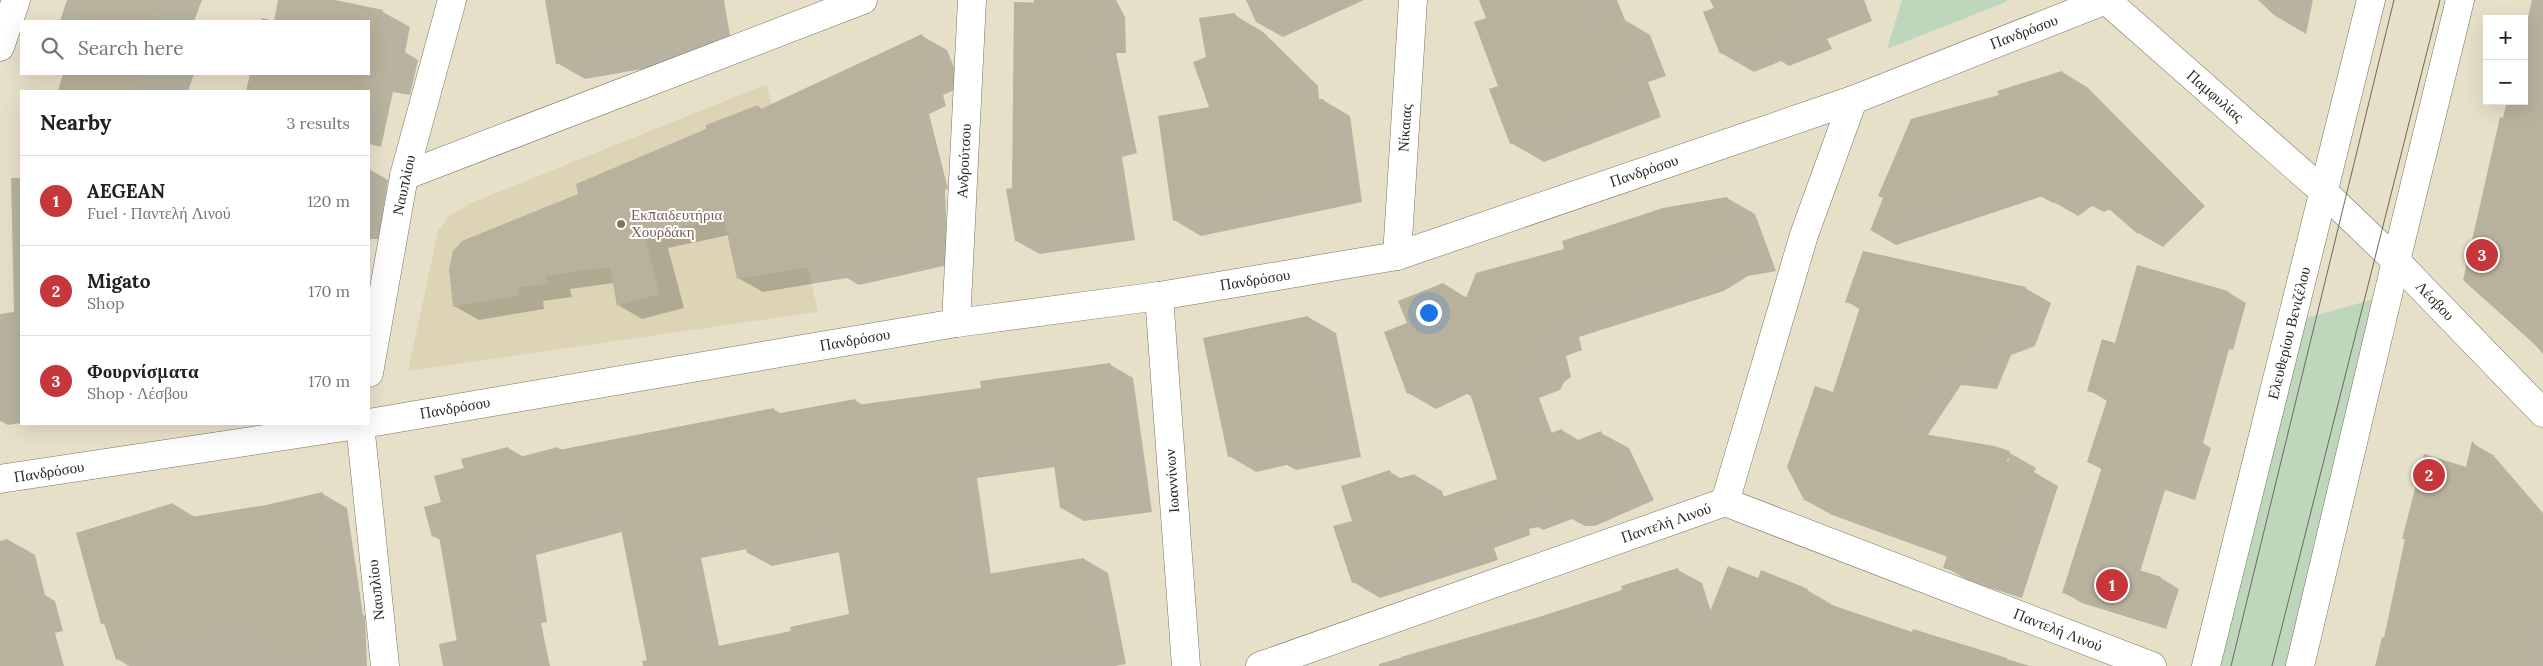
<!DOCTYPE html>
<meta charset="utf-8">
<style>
:root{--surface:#fff;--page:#f2f2f2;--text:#202124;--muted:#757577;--line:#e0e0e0;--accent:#c6373b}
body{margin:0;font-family:Lora,serif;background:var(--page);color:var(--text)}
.controls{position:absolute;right:15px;top:15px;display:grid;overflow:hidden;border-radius:0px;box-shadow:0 5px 20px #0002}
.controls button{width:45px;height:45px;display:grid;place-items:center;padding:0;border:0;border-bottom:1px solid var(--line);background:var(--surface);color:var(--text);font:25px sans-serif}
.you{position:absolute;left:1428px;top:312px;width:18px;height:18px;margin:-12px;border:4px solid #fff;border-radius:50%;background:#1a73e8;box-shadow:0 0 0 8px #1a73e833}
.badge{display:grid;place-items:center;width:32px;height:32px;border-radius:50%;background:var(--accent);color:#fff;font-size:16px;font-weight:700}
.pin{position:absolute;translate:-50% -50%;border:2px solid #fff;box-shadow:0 1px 5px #0006}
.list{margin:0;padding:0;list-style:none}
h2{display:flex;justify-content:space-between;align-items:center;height:65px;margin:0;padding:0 20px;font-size:21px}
h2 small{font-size:16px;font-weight:400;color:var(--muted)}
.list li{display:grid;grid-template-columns:32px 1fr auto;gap:15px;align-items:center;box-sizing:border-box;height:90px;padding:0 20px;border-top:1px solid var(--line)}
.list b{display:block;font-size:19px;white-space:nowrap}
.list p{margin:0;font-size:16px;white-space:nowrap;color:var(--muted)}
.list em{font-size:16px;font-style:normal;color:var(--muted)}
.icon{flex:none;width:28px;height:28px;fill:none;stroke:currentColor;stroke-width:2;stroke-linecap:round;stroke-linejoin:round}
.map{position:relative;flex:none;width:2543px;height:666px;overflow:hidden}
.search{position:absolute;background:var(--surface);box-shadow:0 5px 20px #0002;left:20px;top:20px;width:350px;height:55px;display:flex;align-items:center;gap:12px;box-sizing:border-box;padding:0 18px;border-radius:0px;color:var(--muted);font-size:19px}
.panel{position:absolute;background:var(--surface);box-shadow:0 5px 20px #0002;left:20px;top:90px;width:350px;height:335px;border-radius:0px}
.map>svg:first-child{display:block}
.built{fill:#ddd4b6}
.green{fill:#bdd6bc}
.shadow{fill:#0003;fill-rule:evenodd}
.building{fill:#b8b19c;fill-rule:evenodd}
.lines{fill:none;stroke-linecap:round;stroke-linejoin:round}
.street-casing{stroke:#79735f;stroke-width:29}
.secondary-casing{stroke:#79735f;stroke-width:29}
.street{stroke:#fff;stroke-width:28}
.secondary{stroke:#fff;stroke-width:28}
.tram{stroke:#6d685b;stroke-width:1}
.education-dot{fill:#8d6e63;stroke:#fff;stroke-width:2}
.labels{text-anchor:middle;stroke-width:4;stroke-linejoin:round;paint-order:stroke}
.street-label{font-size:15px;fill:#2b2820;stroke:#fff}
.education-label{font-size:15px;fill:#785e54;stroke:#fff;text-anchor:start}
</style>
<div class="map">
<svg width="2543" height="666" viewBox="0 0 2543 666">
<rect width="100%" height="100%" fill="#e7e0c9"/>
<path class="built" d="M 767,84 L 818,312 L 408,371 L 438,231 L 449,216 L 473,202 Z"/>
<g class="green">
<path d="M 1902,0 L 2007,0 L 2006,2 L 1887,49 Z"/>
<path d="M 2374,299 L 2287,666 L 2218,666 L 2303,319 Z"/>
</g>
<g class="shadow">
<path d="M 67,0 L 202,0 L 194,21 L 60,21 Z"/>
<path d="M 280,0 L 329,0 L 383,12 L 410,27 L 405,52 L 418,60 L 410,95 L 393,92 L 381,147 L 369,144 L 369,91 L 247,91 L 251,74 L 369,74 L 369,21 L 275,21 Z"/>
<path d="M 546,0 L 724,0 L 733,53 L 585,79 L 557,63 Z"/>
<path d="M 1034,0 L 1116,0 L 1125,17 L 1126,53 L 1116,53 L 1137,153 L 1122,157 L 1135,240 L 1040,254 L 1016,241 L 1013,189 Z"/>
<path d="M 1246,0 L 1364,0 L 1283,37 L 1256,22 Z"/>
<path d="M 1480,0 L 1617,0 L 1625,20 L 1650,35 L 1666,76 L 1648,82 L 1661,117 L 1544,162 L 1511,143 L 1488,18 Z"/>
<path d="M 1712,0 L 1864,0 L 1872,21 L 1827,39 L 1832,49 L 1789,66 L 1781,61 L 1754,72 L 1721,53 L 1715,9 Z"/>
<path d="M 2258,0 L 2313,0 L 2306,34 L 2274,15 Z"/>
<path d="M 2532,0 L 2543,0 L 2543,354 L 2529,338 L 2504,119 L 2524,101 L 2524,34 Z"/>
<path d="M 1234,15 L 1262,31 L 1318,86 L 1319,101 L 1323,100 L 1350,116 L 1362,202 L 1201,236 L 1174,220 L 1210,108 L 1208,58 Z"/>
<path d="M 922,36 L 947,50 L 962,87 L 943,95 L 946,106 L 929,114 L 948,189 L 945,190 L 948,265 L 859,285 L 847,278 L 763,292 L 738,278 L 729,235 L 668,248 L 684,308 L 642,319 L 618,305 L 614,283 L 570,289 L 572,297 L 543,301 L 544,309 L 479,320 L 454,306 L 580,195 L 708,129 L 758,106 L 763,110 Z"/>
<path d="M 2062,72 L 2087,87 L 2205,206 L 2163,247 L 2138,233 L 2110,209 L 2104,212 L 2092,206 L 2078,216 L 2043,196 L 1896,245 L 1872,231 L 1884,198 L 2000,96 Z"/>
<path d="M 65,74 L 194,74 L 188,91 L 59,91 Z"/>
<path d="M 369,169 L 388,180 L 379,239 L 369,239 Z"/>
<path d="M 11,178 L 21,178 L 21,423 L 8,425 L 0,421 L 0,314 L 14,312 Z"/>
<path d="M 1727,198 L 1755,214 L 1776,271 L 1748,276 L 1724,291 L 1579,337 L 1582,350 L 1566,356 L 1571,377 L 1564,382 L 1560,390 L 1539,398 L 1552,434 L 1562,430 L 1580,441 L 1601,433 L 1629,448 L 1654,500 L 1595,526 L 1585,526 L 1572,519 L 1543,530 L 1538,527 L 1529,529 L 1530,535 L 1494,548 L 1498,560 L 1380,598 L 1353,582 L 1354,521 L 1390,472 L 1402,479 L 1415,475 L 1442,491 L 1444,498 L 1498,480 L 1473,397 L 1467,394 L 1436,409 L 1408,393 L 1409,324 L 1443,284 L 1467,298 L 1566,250 Z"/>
<path d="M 2138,267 L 2228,292 L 2246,303 L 2233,350 L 2229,349 L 2203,443 L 2211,448 L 2195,500 L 2165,490 L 2140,572 L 2161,578 L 2179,589 L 2166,629 L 2082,603 L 2063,592 L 2103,470 L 2088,462 L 2107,401 L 2089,390 L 2115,344 Z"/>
<path d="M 2025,288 L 2051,303 L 2035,346 L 2011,355 L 1997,389 L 1961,385 L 1927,436 L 2010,453 L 2036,468 L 2034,472 L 2058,486 L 2022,598 L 1971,582 L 1945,567 L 1948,557 L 1832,515 L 1805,500 L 1834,394 L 1861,310 L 1846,301 ZM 2007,458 L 2009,458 L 2006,468 Z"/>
<path d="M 1308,317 L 1336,333 L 1361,457 L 1296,470 L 1287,465 L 1256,472 L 1229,456 Z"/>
<path d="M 1109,364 L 1133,378 L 1152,512 L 1084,521 L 1061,508 L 1055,467 L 977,478 L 991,575 L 1084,559 L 1108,573 L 1126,664 L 1115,666 L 643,666 L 642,661 L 648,660 L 622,532 L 536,555 L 547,622 L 541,623 L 550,666 L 443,666 L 439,644 L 458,640 L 440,540 L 433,536 L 443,503 L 465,469 L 508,448 L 524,457 L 558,448 L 563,450 L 773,409 L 782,414 L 855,400 L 864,406 L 982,389 ZM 747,549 L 748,553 L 772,566 L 840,552 L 851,615 L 792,632 L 719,646 L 701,558 Z"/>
<path d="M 2472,443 L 2493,455 L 2543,513 L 2543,666 L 2375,666 L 2382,637 L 2385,638 L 2406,540 L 2403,538 L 2467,468 Z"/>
<path d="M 323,494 L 347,508 L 363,615 L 365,616 L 367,666 L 129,666 L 117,659 L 106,625 L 102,623 L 173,504 L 195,517 L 267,506 Z"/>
<path d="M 7,539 L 35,555 L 45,595 L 55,601 L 63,631 L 55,633 L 64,666 L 0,666 L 0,541 Z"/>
<path d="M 1678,570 L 1702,583 L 1711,612 L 1758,579 L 1807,590 L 1831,604 L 1830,606 L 1913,633 L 1914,631 L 2030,666 L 1566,666 L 1623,591 Z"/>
<path d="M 1512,626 L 1542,666 L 1379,666 L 1379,664 Z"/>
</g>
<g class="building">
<path d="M 87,0 L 164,0 L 156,21 L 80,21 Z"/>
<path d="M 278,0 L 335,0 L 383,10 L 377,39 L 391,43 L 383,80 L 366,77 L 363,91 L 246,91 L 250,74 L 369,74 L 369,21 L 261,21 L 262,18 L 274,21 Z"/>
<path d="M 545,0 L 700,0 L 707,38 L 556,64 Z"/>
<path d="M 1050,0 L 1102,0 L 1103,40 L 1093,40 L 1114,140 L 1099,144 L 1112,227 L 1015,241 L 1006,189 L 1012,188 L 1014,2 L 1051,3 Z"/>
<path d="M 1479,0 L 1577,0 L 1587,27 L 1618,15 L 1635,57 L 1617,64 L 1630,98 L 1510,144 L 1489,89 L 1498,86 L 1474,22 L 1486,18 Z"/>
<path d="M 1710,0 L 1787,0 L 1800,31 L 1756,48 L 1753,41 L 1720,54 L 1703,12 L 1714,8 Z"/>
<path d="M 1234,13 L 1291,69 L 1293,102 L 1323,99 L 1336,186 L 1173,221 L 1158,116 L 1209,107 L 1193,62 L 1206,57 L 1199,18 Z"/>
<path d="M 922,34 L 938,73 L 919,81 L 921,92 L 905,100 L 924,175 L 921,176 L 924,251 L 834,272 L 832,263 L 737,279 L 724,218 L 644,234 L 660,294 L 617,306 L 610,267 L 546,276 L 548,284 L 518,287 L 519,296 L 453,307 L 449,269 L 453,251 L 462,241 L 578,194 L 576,184 L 706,129 L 706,125 L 758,105 L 759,110 Z"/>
<path d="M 2062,71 L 2181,191 L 2138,234 L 2089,192 L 2078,199 L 2069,190 L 2053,203 L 2017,183 L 1870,231 L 1883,198 L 1878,196 L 1911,119 L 1999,95 L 1997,91 Z"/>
<path d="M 63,74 L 139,74 L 133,91 L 58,91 Z"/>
<path d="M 2507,101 L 2543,101 L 2543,352 L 2463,280 L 2500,117 L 2503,118 Z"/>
<path d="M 1727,197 L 1749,256 L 1720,261 L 1696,276 L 1552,322 L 1556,335 L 1539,341 L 1544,361 L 1537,367 L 1533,374 L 1512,382 L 1533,440 L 1562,429 L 1568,444 L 1601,431 L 1627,484 L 1567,511 L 1556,510 L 1547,502 L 1467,533 L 1471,545 L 1352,583 L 1333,526 L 1352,521 L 1341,486 L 1390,470 L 1393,480 L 1415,474 L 1424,503 L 1497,479 L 1465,377 L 1452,387 L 1445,376 L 1407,394 L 1384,332 L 1407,323 L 1398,301 L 1443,283 L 1466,298 L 1476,273 L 1564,249 L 1562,241 L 1663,208 Z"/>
<path d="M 1863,251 L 2026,287 L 2009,331 L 1985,341 L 1971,375 L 1935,371 L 1895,429 L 1994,446 L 2010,451 L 2007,462 L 2033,470 L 1996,584 L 1943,568 L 1948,553 L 1804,500 L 1787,467 L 1815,386 L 1833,392 L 1860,307 L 1845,302 Z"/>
<path d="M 2137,265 L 2228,291 L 2214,341 L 2211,340 L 2184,433 L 2193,436 L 2176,490 L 2146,481 L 2121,564 L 2161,577 L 2148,619 L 2062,593 L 2102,467 L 2087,462 L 2108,397 L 2087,391 L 2102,339 L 2115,343 Z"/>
<path d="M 1308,316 L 1334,441 L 1268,455 L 1266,449 L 1228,457 L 1203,338 Z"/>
<path d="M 1110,363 L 1129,499 L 1060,508 L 1052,451 L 954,465 L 970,577 L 1084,558 L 1103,651 L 1026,666 L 648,666 L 618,514 L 513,542 L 524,609 L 518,610 L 530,666 L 461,666 L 439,535 L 432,537 L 424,507 L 441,502 L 434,476 L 464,468 L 461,459 L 508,447 L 512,459 L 558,447 L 559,450 L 774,408 L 775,414 L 855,399 L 857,405 L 981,388 L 980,381 ZM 742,532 L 747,553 L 836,535 L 849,614 L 790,627 L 791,631 L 699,650 L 678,545 Z"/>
<path d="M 2472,441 L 2543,521 L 2543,616 L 2537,623 L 2524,666 L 2378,666 L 2405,539 L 2402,539 L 2424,454 L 2466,467 Z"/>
<path d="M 323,492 L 339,601 L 341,600 L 343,648 L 260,653 L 258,617 L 116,660 L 104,623 L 101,624 L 76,533 L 173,503 L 178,519 L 266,505 Z"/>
<path d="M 11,551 L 20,586 L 28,584 L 36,615 L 28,617 L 41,666 L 0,666 L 0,553 Z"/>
<path d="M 1728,566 L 1758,578 L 1761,570 L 1808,589 L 1805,596 L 1912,632 L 1913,629 L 2007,658 L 2006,666 L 1402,666 L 1401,657 L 1539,617 L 1622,590 L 1621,586 L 1678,568 L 1700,637 Z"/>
</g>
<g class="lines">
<defs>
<g id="street">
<path d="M 2106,0 L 2324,192"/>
<path d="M 0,47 L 16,0"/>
<path d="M 404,176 L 863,0"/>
<path d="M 1397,256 L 1413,0"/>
<path d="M 1159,296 L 1186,666"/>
<path d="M 956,323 L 972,0"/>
<path d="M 369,373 L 404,176 L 452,0"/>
<path d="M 369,423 L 956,323 L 1159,296 L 1397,256 L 1853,100 L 2106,0"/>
<path d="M 360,424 L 385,666"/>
<path d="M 0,479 L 364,424"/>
<path d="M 1725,502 L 1804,235 L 1853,100"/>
<path d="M 1260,666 L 1725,502 L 2152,666"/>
</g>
<g id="secondary">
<path d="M 2324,192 L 2396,261 L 2543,413"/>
<path d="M 2206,666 L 2371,0"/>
<path d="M 2300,666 L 2396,261 L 2460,0"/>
</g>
</defs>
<use href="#street" class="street-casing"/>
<use href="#secondary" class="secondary-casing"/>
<use href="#street" class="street"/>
<use href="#secondary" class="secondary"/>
<g class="tram">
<path d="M 2231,666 L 2394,0"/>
<path d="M 2272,666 L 2440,0"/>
</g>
</g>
<circle class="education-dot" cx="621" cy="224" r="5"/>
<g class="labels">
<g class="street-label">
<text transform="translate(2024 32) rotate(-21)" y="5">Πανδρόσου</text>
<text transform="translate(2215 96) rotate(41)" y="5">Παμφυλίας</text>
<text transform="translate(1405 128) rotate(-86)" y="5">Νίκαιας</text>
<text transform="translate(964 161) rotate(-87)" y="5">Ανδρούτσου</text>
<text transform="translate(1644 171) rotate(-19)" y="5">Πανδρόσου</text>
<text transform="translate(404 185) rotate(-78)" y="5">Ναυπλίου</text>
<text transform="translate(1255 280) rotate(-9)" y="5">Πανδρόσου</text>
<text transform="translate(2435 301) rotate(46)" y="5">Λέσβου</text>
<text transform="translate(2289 333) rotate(-76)" y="5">Ελευθερίου Βενιζέλου</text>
<text transform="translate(855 340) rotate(-10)" y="5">Πανδρόσου</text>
<text transform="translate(455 408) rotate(-10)" y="5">Πανδρόσου</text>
<text transform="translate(49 472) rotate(-9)" y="5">Πανδρόσου</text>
<text transform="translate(1172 481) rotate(-94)" y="5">Ιωαννίνων</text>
<text transform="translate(1666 523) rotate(-19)" y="5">Παντελή Λινού</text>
<text transform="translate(376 590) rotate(-96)" y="5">Ναυπλίου</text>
<text transform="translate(2058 630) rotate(21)" y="5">Παντελή Λινού</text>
</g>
<g class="education-label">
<text x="631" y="220">Εκπαιδευτήρια<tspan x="631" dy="17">Χουρδάκη</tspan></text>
</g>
</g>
</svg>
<div class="controls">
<button>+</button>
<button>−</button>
</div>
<div class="you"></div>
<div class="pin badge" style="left:2112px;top:585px">1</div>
<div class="pin badge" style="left:2429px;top:475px">2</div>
<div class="pin badge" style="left:2482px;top:255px">3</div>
<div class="search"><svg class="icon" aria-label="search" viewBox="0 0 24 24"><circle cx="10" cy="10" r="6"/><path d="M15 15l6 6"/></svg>Search here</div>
<section class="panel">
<h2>Nearby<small>3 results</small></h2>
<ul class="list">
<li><span class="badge">1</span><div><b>AEGEAN</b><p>Fuel · Παντελή Λινού</p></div><em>120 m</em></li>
<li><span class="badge">2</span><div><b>Migato</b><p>Shop</p></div><em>170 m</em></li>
<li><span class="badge">3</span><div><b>Φουρνίσματα</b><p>Shop · Λέσβου</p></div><em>170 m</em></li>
</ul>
</section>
</div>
